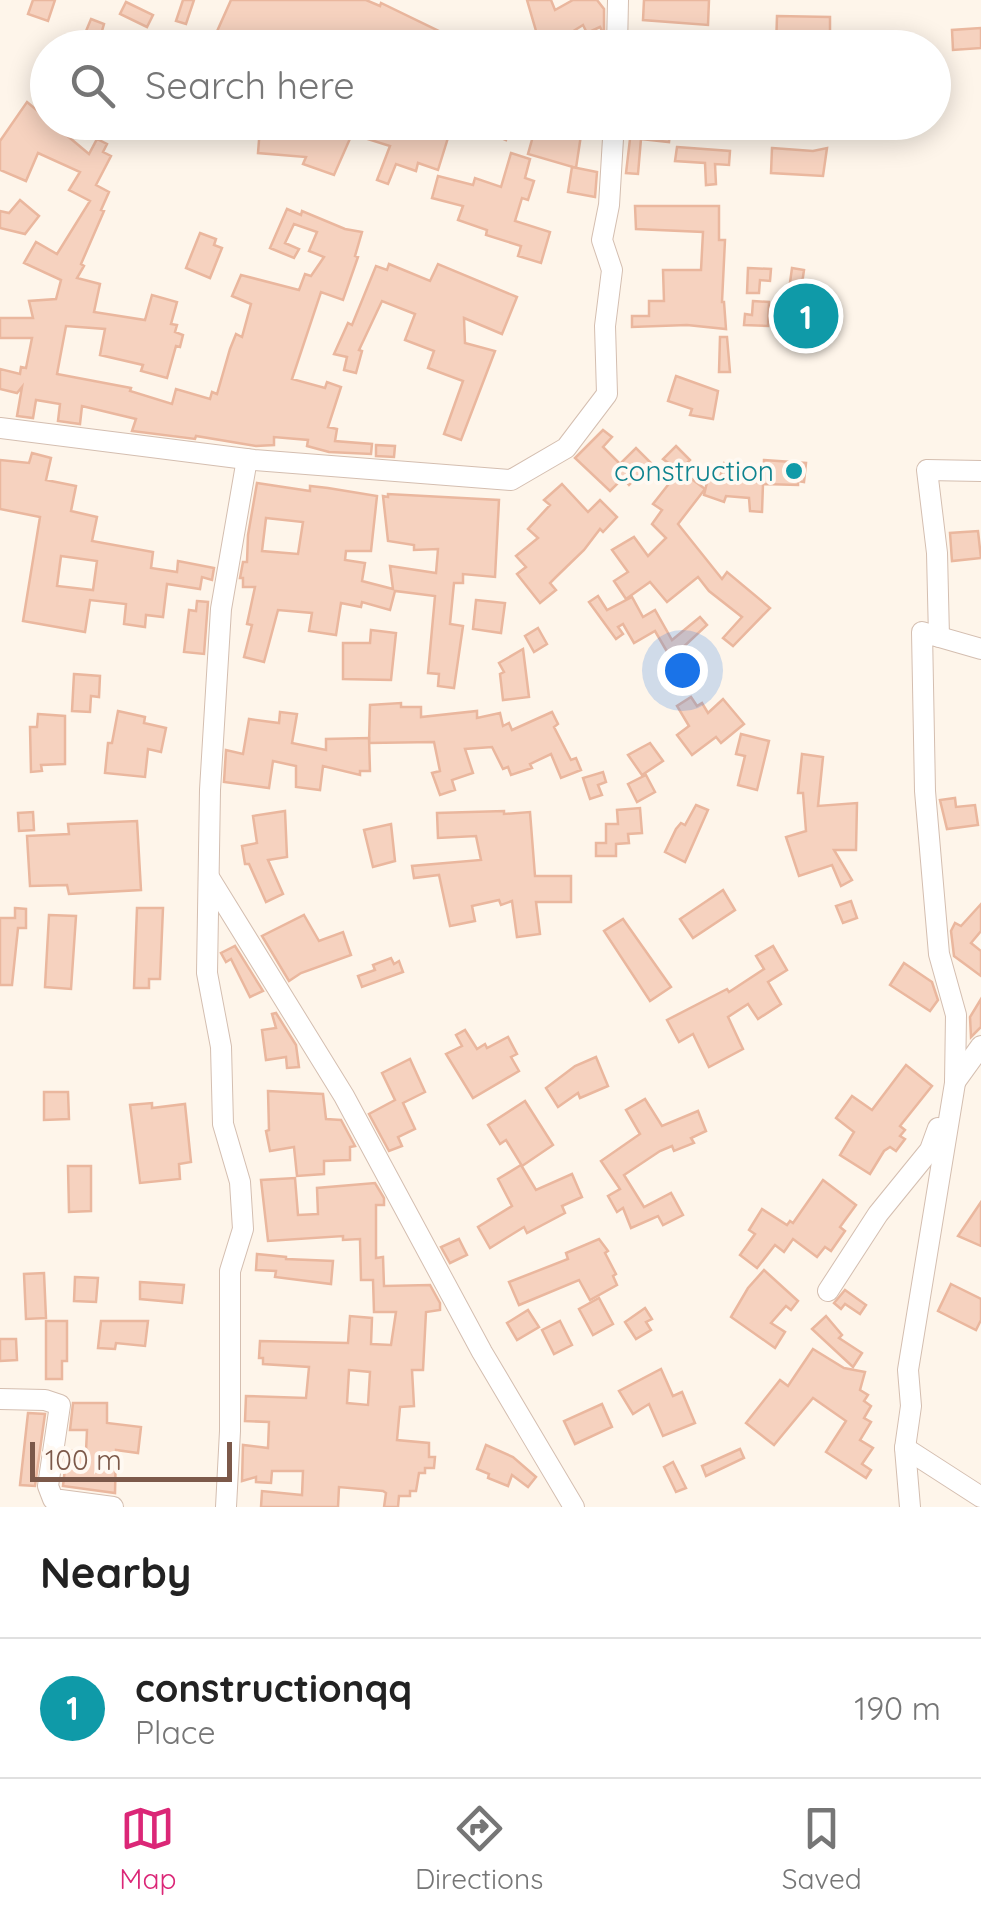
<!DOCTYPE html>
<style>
:root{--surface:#fff;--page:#f2f2f2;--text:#222;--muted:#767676;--line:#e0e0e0;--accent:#db2777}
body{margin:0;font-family:Quicksand,sans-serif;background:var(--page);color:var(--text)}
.scale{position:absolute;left:30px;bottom:25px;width:202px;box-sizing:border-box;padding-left:10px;border:5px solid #7c594a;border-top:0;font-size:28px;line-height:35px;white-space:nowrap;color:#7c594a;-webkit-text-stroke:8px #fff9f2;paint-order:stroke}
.you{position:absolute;left:682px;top:670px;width:35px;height:35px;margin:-25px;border:8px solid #fff;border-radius:50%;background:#1a73e8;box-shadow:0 0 0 15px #1a73e833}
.badge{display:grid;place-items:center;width:65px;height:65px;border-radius:50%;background:var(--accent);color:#fff;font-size:32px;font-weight:700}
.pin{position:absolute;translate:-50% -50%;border:5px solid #fff;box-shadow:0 2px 10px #0006}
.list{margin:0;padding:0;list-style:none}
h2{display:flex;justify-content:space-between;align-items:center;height:130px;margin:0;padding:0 40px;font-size:42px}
h2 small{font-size:32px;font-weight:400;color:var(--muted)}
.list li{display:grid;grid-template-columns:65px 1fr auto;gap:30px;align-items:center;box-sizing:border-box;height:140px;padding:0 40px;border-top:2px solid var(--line)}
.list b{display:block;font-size:38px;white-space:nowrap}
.list p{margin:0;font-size:32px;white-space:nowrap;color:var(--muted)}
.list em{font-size:32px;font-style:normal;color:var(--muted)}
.icon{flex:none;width:55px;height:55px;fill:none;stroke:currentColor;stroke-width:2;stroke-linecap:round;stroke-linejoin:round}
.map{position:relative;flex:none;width:981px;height:1507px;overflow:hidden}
.search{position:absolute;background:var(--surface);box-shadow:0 5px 25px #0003;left:30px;right:30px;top:30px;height:110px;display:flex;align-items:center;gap:25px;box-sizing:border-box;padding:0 35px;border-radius:55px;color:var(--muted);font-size:38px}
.sheet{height:270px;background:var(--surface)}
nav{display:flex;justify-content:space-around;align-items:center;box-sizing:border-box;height:140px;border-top:2px solid var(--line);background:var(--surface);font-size:28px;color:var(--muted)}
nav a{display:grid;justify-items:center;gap:5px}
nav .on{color:var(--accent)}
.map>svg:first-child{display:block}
.building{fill:#f6d2bf;stroke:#eab79e;stroke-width:2.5;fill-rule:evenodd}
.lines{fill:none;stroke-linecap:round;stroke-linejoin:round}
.minor-casing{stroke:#d4beb0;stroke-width:22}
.minor{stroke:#fff;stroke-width:20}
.culture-dot{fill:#0f9aa8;stroke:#fff9f2;stroke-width:4}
.labels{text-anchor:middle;stroke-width:8;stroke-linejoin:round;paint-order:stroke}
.culture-label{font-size:28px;fill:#0d838f;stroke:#fff9f2;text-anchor:end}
</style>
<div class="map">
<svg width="981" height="1507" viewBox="0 0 981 1507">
<rect width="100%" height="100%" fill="#fef5ea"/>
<g class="building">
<path d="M 33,0 L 55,0 L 48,21 L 28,14 Z"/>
<path d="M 183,0 L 194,0 L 186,24 L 176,21 Z"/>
<path d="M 231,0 L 366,0 L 380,6 L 381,3 L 451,37 L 447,48 L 406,48 L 381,36 L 375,48 L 343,48 L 346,39 L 327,32 L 321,48 L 169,48 L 175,32 L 210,47 Z"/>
<path d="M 527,0 L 551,0 L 555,10 L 573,0 L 597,0 L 604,9 L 604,35 L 600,27 L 587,33 L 583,25 L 567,35 L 539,41 Z"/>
<path d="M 644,0 L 709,0 L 708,25 L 643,20 Z"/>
<path d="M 126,2 L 153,15 L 147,27 L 120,14 Z"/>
<path d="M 777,16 L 830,17 L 830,37 L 836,37 L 835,48 L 776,48 Z"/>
<path d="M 91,19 L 104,24 L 102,31 L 110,34 L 105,48 L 79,48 Z"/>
<path d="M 981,28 L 981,48 L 953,50 L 952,30 Z"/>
<path d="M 27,102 L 89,154 L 97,139 L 107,144 L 103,152 L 111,156 L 96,185 L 109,192 L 101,210 L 104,211 L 81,264 L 84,266 L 77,278 L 100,284 L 94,312 L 145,320 L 152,295 L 177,302 L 171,324 L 177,325 L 175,332 L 183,335 L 180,347 L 176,346 L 167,378 L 141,371 L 143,365 L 100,355 L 105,329 L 66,326 L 57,374 L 131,388 L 130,391 L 172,404 L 176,389 L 210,399 L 212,392 L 217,394 L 230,349 L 236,334 L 242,337 L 251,304 L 232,296 L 241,275 L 299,290 L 305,274 L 311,276 L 324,257 L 309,251 L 317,232 L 294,224 L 285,243 L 299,249 L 294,258 L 270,248 L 287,209 L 301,215 L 302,211 L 345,229 L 362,232 L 355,256 L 358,257 L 343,300 L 321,292 L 292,379 L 325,388 L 327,382 L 341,387 L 328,427 L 337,429 L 335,441 L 372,444 L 371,454 L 329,452 L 307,446 L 308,440 L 274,437 L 274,445 L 256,446 L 196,436 L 195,439 L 132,431 L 136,419 L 82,406 L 80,424 L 58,421 L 60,404 L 36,400 L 33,418 L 17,416 L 22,387 L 17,393 L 0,389 L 0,369 L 20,374 L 21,367 L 26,368 L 32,338 L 0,338 L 0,318 L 33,318 L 29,301 L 56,299 L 61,280 L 24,263 L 36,242 L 57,254 L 90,201 L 69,190 L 80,172 L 38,153 L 26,181 L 0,170 L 0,141 Z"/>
<path d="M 266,122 L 307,122 L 328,131 L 330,126 L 325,122 L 366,122 L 396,132 L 399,122 L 434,122 L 451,128 L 438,170 L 418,163 L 416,171 L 396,164 L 388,184 L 377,180 L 390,146 L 352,134 L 334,175 L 303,164 L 306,157 L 258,153 L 260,128 L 265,128 Z"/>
<path d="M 464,122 L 513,122 L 506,140 Z"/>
<path d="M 537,122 L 583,122 L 576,168 L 528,154 Z"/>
<path d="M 632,122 L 671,124 L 669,142 L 641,139 L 638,174 L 626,173 Z"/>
<path d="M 677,147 L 730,151 L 729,165 L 715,164 L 716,184 L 706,185 L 705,163 L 675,161 Z"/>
<path d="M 772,148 L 813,151 L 827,148 L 823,176 L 771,173 Z"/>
<path d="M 511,153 L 530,159 L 525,178 L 534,181 L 528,200 L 522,198 L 515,221 L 550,232 L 541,263 L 518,256 L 521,246 L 486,235 L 487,230 L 458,220 L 463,206 L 432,198 L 438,176 L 473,185 L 475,178 L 501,187 Z"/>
<path d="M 572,167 L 597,172 L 595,197 L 568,192 Z"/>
<path d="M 20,200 L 39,216 L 25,234 L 0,228 L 0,211 L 9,213 Z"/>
<path d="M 635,206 L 719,206 L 719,240 L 725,240 L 722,302 L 724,302 L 726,329 L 687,325 L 632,327 L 632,316 L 649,316 L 649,301 L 664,301 L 663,270 L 701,270 L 703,232 L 636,229 Z"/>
<path d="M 200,233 L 216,239 L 214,245 L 222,248 L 210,278 L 186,268 Z"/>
<path d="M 389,264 L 430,281 L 438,264 L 517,297 L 502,334 L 464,318 L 465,343 L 495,351 L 461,440 L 444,434 L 463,381 L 428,368 L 434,351 L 405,340 L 415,314 L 382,301 L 359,350 L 362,351 L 356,373 L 344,370 L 347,357 L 334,354 L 348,323 L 352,325 L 376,266 L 387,270 Z"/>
<path d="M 748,268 L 771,269 L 770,281 L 760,280 L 759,293 L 747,293 Z"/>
<path d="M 792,268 L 804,270 L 799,304 L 820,305 L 819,328 L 784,327 Z"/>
<path d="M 753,301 L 769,302 L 768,326 L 744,325 L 745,314 L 752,315 Z"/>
<path d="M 720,337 L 727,337 L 730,372 L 719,372 Z"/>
<path d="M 676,376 L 718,391 L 713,419 L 690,415 L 692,409 L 668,401 Z"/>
<path d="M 603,430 L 612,437 L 603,447 L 620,464 L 636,448 L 651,463 L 629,485 L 623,478 L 610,491 L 575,458 Z"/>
<path d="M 376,445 L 395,446 L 394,457 L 376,456 Z"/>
<path d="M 676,446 L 690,460 L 680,470 L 705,489 L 678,524 L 722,579 L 727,572 L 770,608 L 733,646 L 723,638 L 742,617 L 709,591 L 698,577 L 667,602 L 650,582 L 626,599 L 614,581 L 628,572 L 612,550 L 634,537 L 648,556 L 666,538 L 652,524 L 662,510 L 653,504 L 679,471 L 663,459 Z"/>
<path d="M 32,453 L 51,458 L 46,480 L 76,486 L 71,511 L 97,517 L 92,541 L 153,552 L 151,568 L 177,572 L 178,561 L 214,568 L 212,580 L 202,577 L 200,589 L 167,584 L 163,617 L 146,615 L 145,627 L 124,624 L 126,604 L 90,600 L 85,632 L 23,621 L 40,517 L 0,509 L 0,460 L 29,463 ZM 61,556 L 97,561 L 93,590 L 57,586 Z"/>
<path d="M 764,460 L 806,463 L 804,482 L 798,481 L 798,485 L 763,484 L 762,512 L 750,511 L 749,498 L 726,496 L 724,502 L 704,495 L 709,474 L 720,477 L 724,463 L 734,466 L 731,478 L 763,483 Z"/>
<path d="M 257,483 L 310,491 L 310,486 L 328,488 L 377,496 L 371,551 L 346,551 L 345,560 L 365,563 L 362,581 L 393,589 L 390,566 L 436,573 L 438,549 L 414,550 L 414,545 L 388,541 L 383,496 L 388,497 L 388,494 L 499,500 L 495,577 L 463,574 L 463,583 L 454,583 L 450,624 L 463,626 L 454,688 L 438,686 L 439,674 L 428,673 L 435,596 L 395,591 L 390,610 L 362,602 L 361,607 L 341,603 L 336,635 L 309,631 L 312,613 L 278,610 L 264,662 L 244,657 L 252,625 L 247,624 L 255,587 L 243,587 L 243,578 L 240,578 L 243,562 L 247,562 L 248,535 ZM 266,518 L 303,522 L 298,554 L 262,551 Z"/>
<path d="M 562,484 L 588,512 L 600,500 L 617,517 L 603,532 L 600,529 L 584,550 L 556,577 L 550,583 L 556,590 L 540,603 L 517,574 L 526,567 L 516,556 L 538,538 L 528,529 L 550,505 L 544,500 Z"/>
<path d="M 978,531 L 981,558 L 952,561 L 950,533 Z"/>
<path d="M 598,596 L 607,610 L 632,597 L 643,617 L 655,610 L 672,640 L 700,617 L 707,625 L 679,651 L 692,674 L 683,679 L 655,631 L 634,643 L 623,624 L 618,627 L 623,634 L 616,639 L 589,602 Z"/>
<path d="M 476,600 L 505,603 L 501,633 L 473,629 Z"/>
<path d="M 197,601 L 208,602 L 204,654 L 184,652 L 189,610 L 196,611 Z"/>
<path d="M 538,628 L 547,644 L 534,652 L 525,636 Z"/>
<path d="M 371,630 L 396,633 L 391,680 L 343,679 L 343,643 L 370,643 Z"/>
<path d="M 523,649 L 529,697 L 503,700 L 500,674 L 504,672 L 499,663 Z"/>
<path d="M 74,674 L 100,676 L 99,697 L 91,696 L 90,712 L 72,711 Z"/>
<path d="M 691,697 L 697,706 L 702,703 L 708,713 L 723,699 L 744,724 L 721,743 L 716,737 L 692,755 L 677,735 L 689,726 L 677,706 Z"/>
<path d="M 401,703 L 401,707 L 421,707 L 421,717 L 477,711 L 477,718 L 500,713 L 503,726 L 509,723 L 512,730 L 552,712 L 558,724 L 554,727 L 571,760 L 576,758 L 581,770 L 561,778 L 551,754 L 530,764 L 532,768 L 511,775 L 508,767 L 503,769 L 492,747 L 465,749 L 473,773 L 452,780 L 455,790 L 440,795 L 432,773 L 440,771 L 434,742 L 369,743 L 370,705 Z"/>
<path d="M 118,711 L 145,717 L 144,723 L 166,728 L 161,752 L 148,749 L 145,777 L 105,773 L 108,743 L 112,743 Z"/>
<path d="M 280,712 L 297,714 L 292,743 L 326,750 L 326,739 L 369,738 L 370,771 L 360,771 L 360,775 L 323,766 L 320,790 L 296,787 L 296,766 L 273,761 L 269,788 L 224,782 L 226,750 L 243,754 L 249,719 L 279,723 Z"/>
<path d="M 38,714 L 65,716 L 65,764 L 41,765 L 42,771 L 31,772 L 30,727 L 37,727 Z"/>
<path d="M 741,734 L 769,741 L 757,790 L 738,785 L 745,756 L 736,754 Z"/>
<path d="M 650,743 L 663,761 L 642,775 L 628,755 Z"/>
<path d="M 802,754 L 823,757 L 818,806 L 857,803 L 856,850 L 834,850 L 852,880 L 841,886 L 832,865 L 799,876 L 786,837 L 806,831 L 803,793 L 798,793 Z"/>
<path d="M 603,772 L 606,782 L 598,785 L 602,795 L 590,799 L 583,778 Z"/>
<path d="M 646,775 L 655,792 L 637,802 L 628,784 Z"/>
<path d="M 955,798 L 956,807 L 975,805 L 978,825 L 947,829 L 940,800 Z"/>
<path d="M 696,805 L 708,810 L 685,862 L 665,852 L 676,829 L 681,823 L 685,825 Z"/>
<path d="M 640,808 L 642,833 L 628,834 L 629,843 L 616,844 L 616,856 L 596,856 L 596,843 L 606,843 L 606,824 L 618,824 L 617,810 Z"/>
<path d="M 285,811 L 287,857 L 268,860 L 283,894 L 266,902 L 249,864 L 245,864 L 242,846 L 257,843 L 253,816 Z"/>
<path d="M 504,811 L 504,814 L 530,812 L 535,876 L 571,876 L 571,902 L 536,902 L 540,934 L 517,937 L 512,901 L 501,905 L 499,900 L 472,906 L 475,921 L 450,926 L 439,875 L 414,878 L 412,866 L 481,860 L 476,836 L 438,838 L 437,813 Z"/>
<path d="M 33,812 L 34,830 L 19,831 L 18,813 Z"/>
<path d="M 137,821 L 141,890 L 69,894 L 67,885 L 30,886 L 27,836 L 69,834 L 68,824 Z"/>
<path d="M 391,824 L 395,861 L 373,867 L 364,830 Z"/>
<path d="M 723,890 L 735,910 L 693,938 L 680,919 Z"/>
<path d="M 851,901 L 857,918 L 843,923 L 836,906 Z"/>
<path d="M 981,904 L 981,931 L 971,943 L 981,951 L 981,976 L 954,956 L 951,931 L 955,923 L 961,926 Z"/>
<path d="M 15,908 L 26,909 L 26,928 L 18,928 L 12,985 L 0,985 L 0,918 L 15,918 Z"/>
<path d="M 137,908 L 163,908 L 160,979 L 149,979 L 149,988 L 134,988 Z"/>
<path d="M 49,915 L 76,916 L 71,989 L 45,987 Z"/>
<path d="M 304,915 L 319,941 L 343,932 L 351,955 L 301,973 L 289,981 L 262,936 Z"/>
<path d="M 623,919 L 671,987 L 650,1001 L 604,931 Z"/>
<path d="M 235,946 L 263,991 L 250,997 L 231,959 L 226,962 L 221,953 Z"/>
<path d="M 773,946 L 787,970 L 768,982 L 781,1004 L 758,1019 L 748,1004 L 728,1017 L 743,1049 L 709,1067 L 693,1034 L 679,1042 L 667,1020 L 727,989 L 729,992 L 764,969 L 756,956 Z"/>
<path d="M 391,958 L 394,964 L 399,961 L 403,972 L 362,987 L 358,976 L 375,970 L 373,965 Z"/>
<path d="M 904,963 L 932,982 L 938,1000 L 930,1011 L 890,985 Z"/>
<path d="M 981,999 L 981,1027 L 971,1037 L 970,1017 Z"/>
<path d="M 276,1013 L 296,1045 L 299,1067 L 287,1068 L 286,1057 L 266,1060 L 262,1030 L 276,1028 L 272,1014 Z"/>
<path d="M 465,1030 L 477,1049 L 485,1044 L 487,1048 L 508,1037 L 517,1054 L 511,1057 L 519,1071 L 473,1098 L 446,1054 L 462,1046 L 456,1035 Z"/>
<path d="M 596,1057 L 608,1086 L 580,1098 L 578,1093 L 558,1107 L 546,1088 L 575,1066 Z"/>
<path d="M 410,1059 L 425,1092 L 403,1103 L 415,1129 L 398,1137 L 402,1146 L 389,1151 L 369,1114 L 395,1100 L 382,1073 Z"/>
<path d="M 906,1065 L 932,1086 L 900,1126 L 905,1130 L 900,1136 L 905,1139 L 896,1151 L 890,1147 L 884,1151 L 870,1174 L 840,1155 L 854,1132 L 836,1118 L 852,1096 L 872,1110 Z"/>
<path d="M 268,1091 L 323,1094 L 326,1119 L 341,1120 L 355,1146 L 350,1147 L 350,1160 L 324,1161 L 324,1174 L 297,1176 L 294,1147 L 270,1151 L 266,1131 L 269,1130 Z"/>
<path d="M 44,1092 L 68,1092 L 69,1119 L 44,1120 Z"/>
<path d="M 645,1099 L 662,1126 L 698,1111 L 706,1131 L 691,1138 L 694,1143 L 674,1151 L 672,1146 L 660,1151 L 624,1175 L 644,1207 L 671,1193 L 683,1215 L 663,1225 L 658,1216 L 631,1228 L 623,1208 L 617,1212 L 608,1196 L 620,1189 L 601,1161 L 640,1134 L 626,1110 Z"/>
<path d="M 525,1101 L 553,1145 L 522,1166 L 506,1140 L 500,1144 L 488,1125 Z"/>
<path d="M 152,1103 L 152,1108 L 185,1104 L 191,1162 L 179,1164 L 180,1179 L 140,1183 L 130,1105 Z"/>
<path d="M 521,1165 L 536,1190 L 572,1174 L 582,1197 L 562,1206 L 565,1213 L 527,1233 L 524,1227 L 490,1248 L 478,1227 L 512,1206 L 498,1179 Z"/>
<path d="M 68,1166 L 91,1166 L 91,1211 L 69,1212 Z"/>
<path d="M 295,1178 L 298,1215 L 318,1214 L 317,1188 L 375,1183 L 384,1198 L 384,1205 L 376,1205 L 376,1258 L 383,1257 L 384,1286 L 430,1285 L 440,1303 L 440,1310 L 426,1312 L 423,1370 L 412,1370 L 414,1406 L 400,1407 L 397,1440 L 429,1443 L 429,1457 L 435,1457 L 434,1468 L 425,1468 L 425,1473 L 419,1473 L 416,1491 L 410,1491 L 410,1496 L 399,1496 L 398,1507 L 384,1507 L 386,1493 L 383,1491 L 339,1487 L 338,1507 L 261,1507 L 262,1491 L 302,1495 L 303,1471 L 272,1471 L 271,1483 L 256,1482 L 256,1477 L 242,1481 L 243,1445 L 268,1448 L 269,1422 L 245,1421 L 246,1396 L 306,1398 L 309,1367 L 263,1364 L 263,1358 L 259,1358 L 260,1341 L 348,1343 L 350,1316 L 372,1318 L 371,1344 L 391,1345 L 396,1312 L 374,1312 L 373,1280 L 361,1280 L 360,1239 L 343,1240 L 343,1236 L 268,1241 L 261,1180 ZM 349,1370 L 370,1372 L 368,1405 L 347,1403 Z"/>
<path d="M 823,1180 L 856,1205 L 840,1227 L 845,1231 L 831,1251 L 825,1247 L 817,1257 L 793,1239 L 784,1252 L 775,1245 L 757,1268 L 740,1255 L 755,1234 L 749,1230 L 762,1209 L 787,1225 L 790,1221 L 793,1223 Z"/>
<path d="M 981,1202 L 981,1246 L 958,1236 Z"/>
<path d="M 459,1239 L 467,1255 L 450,1263 L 441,1247 Z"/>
<path d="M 599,1239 L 608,1251 L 605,1253 L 616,1274 L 613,1276 L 617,1285 L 590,1300 L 579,1280 L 519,1305 L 509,1282 L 568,1259 L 566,1253 Z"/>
<path d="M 257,1254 L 286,1257 L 286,1259 L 333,1261 L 331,1284 L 275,1277 L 276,1271 L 256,1270 Z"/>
<path d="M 764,1270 L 798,1301 L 791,1310 L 786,1306 L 771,1323 L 785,1332 L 775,1348 L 731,1317 L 748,1288 Z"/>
<path d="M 44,1273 L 46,1318 L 26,1319 L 24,1274 Z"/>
<path d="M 75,1277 L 98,1278 L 96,1302 L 74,1301 Z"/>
<path d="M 140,1282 L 184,1285 L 182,1303 L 140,1299 Z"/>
<path d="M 951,1284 L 981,1299 L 981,1320 L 976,1330 L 938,1311 Z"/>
<path d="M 845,1290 L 866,1305 L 860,1314 L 845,1304 L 841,1309 L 834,1303 Z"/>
<path d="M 599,1298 L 613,1324 L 593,1335 L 579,1309 Z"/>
<path d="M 645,1308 L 652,1319 L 646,1322 L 651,1330 L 636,1339 L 625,1322 Z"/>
<path d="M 528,1310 L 539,1327 L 517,1340 L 507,1323 Z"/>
<path d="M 826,1316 L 842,1335 L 839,1338 L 862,1353 L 853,1367 L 812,1329 Z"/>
<path d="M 46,1321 L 67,1321 L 67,1361 L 62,1361 L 62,1379 L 46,1379 Z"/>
<path d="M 101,1321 L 148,1321 L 145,1346 L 116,1343 L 115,1349 L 98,1348 Z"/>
<path d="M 560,1321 L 572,1345 L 554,1354 L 542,1330 Z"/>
<path d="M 0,1339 L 16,1339 L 17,1360 L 0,1361 Z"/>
<path d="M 813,1349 L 844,1368 L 865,1372 L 860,1390 L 868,1395 L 864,1401 L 871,1406 L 864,1418 L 871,1422 L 860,1440 L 873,1448 L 862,1464 L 871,1470 L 866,1478 L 826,1452 L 846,1421 L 813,1398 L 774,1445 L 746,1423 L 780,1380 L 788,1386 Z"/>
<path d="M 661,1369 L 673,1396 L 682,1392 L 695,1423 L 663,1436 L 649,1404 L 633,1414 L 619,1391 Z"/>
<path d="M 73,1403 L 107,1403 L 107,1423 L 141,1427 L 138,1453 L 116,1450 L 115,1493 L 63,1486 L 67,1451 L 86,1451 L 87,1430 L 70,1430 Z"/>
<path d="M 602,1404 L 612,1427 L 575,1444 L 564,1421 Z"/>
<path d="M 28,1413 L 45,1414 L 35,1486 L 20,1485 Z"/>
<path d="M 486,1445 L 513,1457 L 536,1477 L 528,1487 L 512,1475 L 508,1486 L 488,1478 L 489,1474 L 477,1469 Z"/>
<path d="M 740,1449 L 744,1458 L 706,1476 L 702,1466 Z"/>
<path d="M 673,1462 L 686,1488 L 676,1492 L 664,1467 Z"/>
</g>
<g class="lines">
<defs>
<g id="minor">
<path d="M 617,48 L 618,0"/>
<path d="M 0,428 L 254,460 L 511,480 L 566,448 L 607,394 L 605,326 L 612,270 L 602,240 L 609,205 L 614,122"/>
<path d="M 939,637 L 937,553 L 927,470 L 981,471"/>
<path d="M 210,879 L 344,1096 L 482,1352 L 574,1507"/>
<path d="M 955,1082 L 981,1046"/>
<path d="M 828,1291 L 878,1214 L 930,1150 L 938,1128"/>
<path d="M 0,1399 L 45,1400 L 60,1405 L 48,1486 L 53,1499 L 113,1507"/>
<path d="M 905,1448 L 981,1497"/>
<path d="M 226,1507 L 230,1431 L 230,1271 L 243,1229 L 240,1182 L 223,1124 L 221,1047 L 207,973 L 210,790 L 221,609 L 247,459"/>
<path d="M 910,1507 L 905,1448 L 911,1406 L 908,1370 L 955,1083 L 956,1015 L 939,954 L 925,791 L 922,632 L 981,649"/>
</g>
</defs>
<use href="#minor" class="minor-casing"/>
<use href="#minor" class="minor"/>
</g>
<circle class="culture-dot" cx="794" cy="471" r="10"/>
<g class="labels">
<g class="culture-label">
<text x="774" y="481">construction</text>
</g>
</g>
</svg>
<div class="scale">100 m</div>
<div class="you"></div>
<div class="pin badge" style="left:806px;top:316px;background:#0f9aa8">1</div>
<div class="search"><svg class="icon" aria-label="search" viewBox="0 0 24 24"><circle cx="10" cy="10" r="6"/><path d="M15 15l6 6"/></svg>Search here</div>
</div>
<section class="sheet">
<h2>Nearby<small></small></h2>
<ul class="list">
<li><span class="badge" style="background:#0f9aa8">1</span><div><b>constructionqq</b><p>Place</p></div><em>190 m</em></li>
</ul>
</section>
<nav>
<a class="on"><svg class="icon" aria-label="map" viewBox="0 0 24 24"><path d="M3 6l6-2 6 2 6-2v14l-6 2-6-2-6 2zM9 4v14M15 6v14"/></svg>Map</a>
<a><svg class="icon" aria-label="directions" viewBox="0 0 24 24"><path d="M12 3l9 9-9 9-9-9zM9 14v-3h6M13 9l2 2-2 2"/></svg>Directions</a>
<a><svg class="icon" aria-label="saved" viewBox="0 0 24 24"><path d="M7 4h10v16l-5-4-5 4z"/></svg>Saved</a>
</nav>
